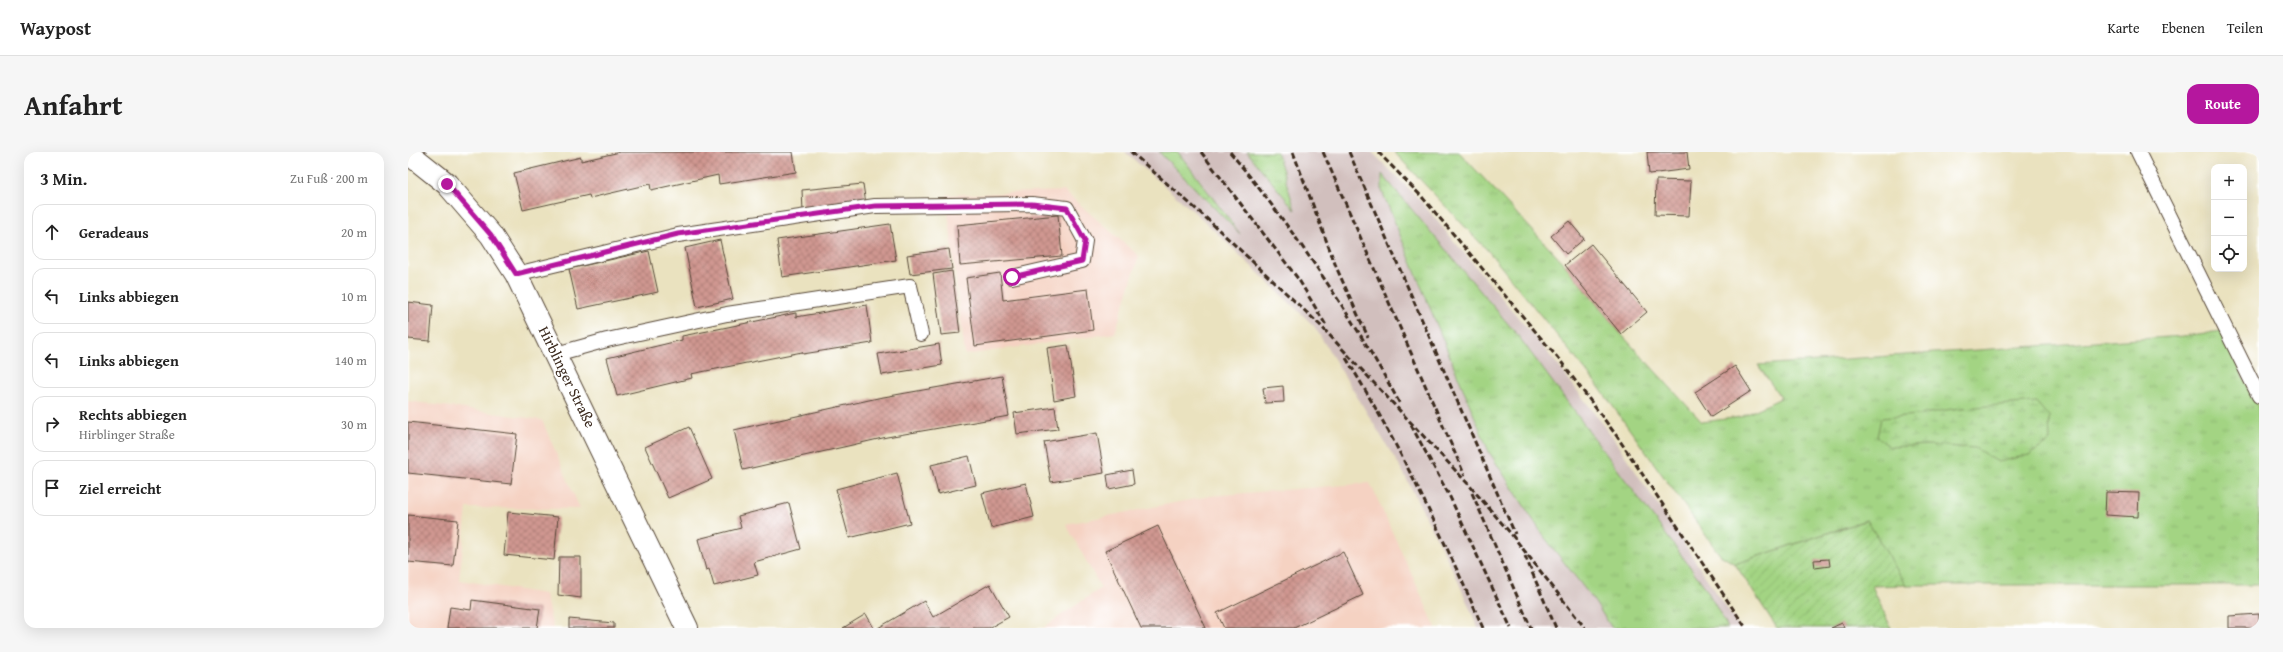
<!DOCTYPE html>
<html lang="de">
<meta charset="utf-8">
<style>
:root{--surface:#fff;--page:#f6f6f6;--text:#222;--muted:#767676;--line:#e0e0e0;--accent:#b5179e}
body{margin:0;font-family:"Gentium Book Plus",serif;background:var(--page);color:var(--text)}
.controls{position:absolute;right:12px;top:12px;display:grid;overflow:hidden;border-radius:8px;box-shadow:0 4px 16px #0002}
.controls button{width:36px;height:36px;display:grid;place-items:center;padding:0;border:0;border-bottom:1px solid var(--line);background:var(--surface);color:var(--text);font:20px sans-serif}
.stop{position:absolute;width:12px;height:12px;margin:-9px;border:3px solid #b5179e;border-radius:50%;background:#fff}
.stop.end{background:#b5179e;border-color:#fff;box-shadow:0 1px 4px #0008}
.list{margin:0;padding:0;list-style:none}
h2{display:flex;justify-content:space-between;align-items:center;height:52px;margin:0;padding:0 16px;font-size:17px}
h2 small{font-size:13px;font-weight:400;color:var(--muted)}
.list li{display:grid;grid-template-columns:26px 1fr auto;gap:12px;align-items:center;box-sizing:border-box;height:56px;margin:0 8px 8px;padding:0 8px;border:1px solid var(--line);border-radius:12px}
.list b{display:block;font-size:15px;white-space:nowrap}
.list p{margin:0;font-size:13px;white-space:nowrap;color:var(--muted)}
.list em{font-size:13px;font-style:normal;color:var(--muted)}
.icon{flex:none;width:22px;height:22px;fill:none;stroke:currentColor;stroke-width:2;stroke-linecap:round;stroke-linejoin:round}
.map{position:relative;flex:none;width:1851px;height:476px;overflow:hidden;border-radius:12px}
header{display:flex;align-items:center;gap:24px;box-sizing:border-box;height:56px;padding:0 20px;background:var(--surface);border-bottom:1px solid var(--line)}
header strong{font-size:19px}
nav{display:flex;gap:22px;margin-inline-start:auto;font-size:14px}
.intro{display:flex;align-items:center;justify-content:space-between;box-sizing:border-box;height:96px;padding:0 24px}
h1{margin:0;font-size:28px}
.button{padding:10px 18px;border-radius:12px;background:var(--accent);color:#fff;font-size:14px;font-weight:700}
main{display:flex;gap:24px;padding:0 24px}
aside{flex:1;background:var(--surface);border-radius:12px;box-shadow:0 4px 16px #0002}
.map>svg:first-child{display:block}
.built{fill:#f5d2c2}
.industrial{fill:#d1bfbd}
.grass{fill:url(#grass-tufts);stroke:#6f7f50}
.wetland{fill:url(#wetland-marsh);stroke:#6f7f50}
.garden{fill:url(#garden-furrows);stroke:#6f7f50}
.building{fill:url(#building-cross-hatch)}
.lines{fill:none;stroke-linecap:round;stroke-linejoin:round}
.service-casing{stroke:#554636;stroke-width:16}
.tertiary-casing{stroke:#554636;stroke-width:24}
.service{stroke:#fff;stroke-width:14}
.tertiary{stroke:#fff;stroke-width:22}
.rail{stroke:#3b2a1e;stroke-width:3;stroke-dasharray:6 3;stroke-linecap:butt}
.route{stroke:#b5179e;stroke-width:5}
.labels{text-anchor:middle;stroke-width:4;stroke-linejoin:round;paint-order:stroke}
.street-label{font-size:15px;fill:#3b2a1e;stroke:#fff}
</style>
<header>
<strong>Waypost</strong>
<nav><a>Karte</a><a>Ebenen</a><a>Teilen</a></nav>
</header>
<div class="intro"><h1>Anfahrt</h1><a class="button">Route</a></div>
<main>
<aside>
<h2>3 Min.<small>Zu Fuß · 200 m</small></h2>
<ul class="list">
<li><svg class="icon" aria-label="ahead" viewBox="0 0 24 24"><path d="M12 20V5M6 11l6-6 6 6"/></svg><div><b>Geradeaus</b></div><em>20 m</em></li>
<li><svg class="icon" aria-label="left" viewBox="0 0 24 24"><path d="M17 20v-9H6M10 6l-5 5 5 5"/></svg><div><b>Links abbiegen</b></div><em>10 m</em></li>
<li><svg class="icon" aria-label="left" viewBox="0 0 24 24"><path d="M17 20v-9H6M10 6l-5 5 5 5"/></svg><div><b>Links abbiegen</b></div><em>140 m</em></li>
<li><svg class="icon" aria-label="right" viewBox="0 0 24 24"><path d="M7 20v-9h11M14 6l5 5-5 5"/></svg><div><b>Rechts abbiegen</b><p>Hirblinger Straße</p></div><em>30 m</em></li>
<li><svg class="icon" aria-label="arrive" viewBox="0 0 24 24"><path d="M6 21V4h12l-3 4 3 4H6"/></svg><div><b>Ziel erreicht</b></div></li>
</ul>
</aside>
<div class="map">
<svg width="1851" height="476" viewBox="0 0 1851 476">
<defs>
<pattern id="grass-tufts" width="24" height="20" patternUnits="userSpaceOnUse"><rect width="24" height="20" fill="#a3d483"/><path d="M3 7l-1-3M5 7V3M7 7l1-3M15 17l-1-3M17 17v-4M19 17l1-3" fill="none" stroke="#8db671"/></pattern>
<pattern id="wetland-marsh" width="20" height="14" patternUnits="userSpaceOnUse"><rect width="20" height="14" fill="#a3d483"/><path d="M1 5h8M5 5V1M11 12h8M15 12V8" fill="none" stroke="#8db671"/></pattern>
<pattern id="garden-furrows" width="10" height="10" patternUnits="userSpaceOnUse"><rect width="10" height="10" fill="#a3d483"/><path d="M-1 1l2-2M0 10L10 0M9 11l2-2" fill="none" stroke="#8db671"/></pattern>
<pattern id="building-cross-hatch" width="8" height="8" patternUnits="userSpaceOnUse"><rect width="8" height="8" fill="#d09791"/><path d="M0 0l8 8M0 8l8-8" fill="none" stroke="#aa7b76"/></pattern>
</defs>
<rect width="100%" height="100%" fill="#fff"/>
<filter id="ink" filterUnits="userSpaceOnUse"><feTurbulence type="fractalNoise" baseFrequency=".025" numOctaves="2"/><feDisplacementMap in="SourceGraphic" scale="8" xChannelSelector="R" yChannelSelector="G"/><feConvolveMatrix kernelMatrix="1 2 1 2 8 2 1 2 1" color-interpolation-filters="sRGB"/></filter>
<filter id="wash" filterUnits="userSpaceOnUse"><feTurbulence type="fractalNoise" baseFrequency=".012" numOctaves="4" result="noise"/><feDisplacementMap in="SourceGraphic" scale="16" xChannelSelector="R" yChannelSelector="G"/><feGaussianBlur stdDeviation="0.9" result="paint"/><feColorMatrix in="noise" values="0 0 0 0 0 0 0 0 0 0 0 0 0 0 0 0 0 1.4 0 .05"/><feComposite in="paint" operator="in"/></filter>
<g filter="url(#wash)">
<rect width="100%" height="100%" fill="#eae2bf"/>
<g class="built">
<path d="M 656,39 L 731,104 L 707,181 L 557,203 L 538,43 Z"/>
<path d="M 0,249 L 134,268 L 172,357 L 59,356 L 51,428 L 137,442 L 145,476 L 0,476 Z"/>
<path d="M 962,331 L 1028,476 L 635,476 L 693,436 L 658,372 L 802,344 Z"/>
</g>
<path class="industrial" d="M 717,0 L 964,0 L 1010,46 L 1149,212 L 1204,284 L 1332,476 L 1070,476 L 1047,422 L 995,320 L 906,174 L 792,65 Z"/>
<g class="grass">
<path d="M 751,0 L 770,0 L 832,82 Z"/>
<path d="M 839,0 L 869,0 L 887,58 Z"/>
<path d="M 986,0 L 1051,0 L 1157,113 L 1213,182 L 1294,270 L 1333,265 L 1373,246 L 1350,213 L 1775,184 L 1813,179 L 1851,257 L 1851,433 L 1498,433 L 1458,368 L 1327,412 L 1312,403 L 1191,235 L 1081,100 Z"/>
<path d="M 974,22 L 1111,185 L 1297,435 L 1320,476 L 1204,476 L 1184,446 L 1137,386 L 1081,300 L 974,39 Z"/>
</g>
<path class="wetland" d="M 1628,250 L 1641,265 L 1642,289 L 1621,303 L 1590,310 L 1567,296 L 1522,293 L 1482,295 L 1469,285 L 1473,266 L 1510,263 L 1544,257 Z"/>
<path class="garden" d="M 1459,368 L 1498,433 L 1464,434 L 1483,476 L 1369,476 L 1327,412 Z"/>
<g id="blocks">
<g class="building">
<path d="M 212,0 L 385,0 L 388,20 L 311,32 L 310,23 L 243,38 L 242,32 L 182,46 L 181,43 L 115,58 L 106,21 L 173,5 L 173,9 Z"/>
<path d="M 1239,0 L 1279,0 L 1281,17 L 1241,22 Z"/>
<path d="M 1248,28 L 1283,29 L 1281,64 L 1247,63 Z"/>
<path d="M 455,32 L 458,52 L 395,59 L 394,38 Z"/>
<path d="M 650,63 L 654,104 L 552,113 L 549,73 Z"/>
<path d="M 1161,69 L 1176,87 L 1158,102 L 1143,84 Z"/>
<path d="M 482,72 L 488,108 L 374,125 L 369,88 Z"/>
<path d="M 312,88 L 325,147 L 289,155 L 277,96 Z"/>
<path d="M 1183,92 L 1239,160 L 1213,182 L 1157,113 Z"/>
<path d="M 541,97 L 544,117 L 502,122 L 499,103 Z"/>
<path d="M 241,99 L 250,140 L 170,157 L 161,117 Z"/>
<path d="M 544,119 L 552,181 L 533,183 L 525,122 Z"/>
<path d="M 592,121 L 595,148 L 680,137 L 685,178 L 567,194 L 558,126 Z"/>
<path d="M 0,150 L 25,153 L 22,189 L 0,187 Z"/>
<path d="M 459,153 L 464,191 L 395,202 L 394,200 L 283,222 L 284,226 L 209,244 L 199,206 L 274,188 L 274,184 L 305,178 L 388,161 L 388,165 Z"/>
<path d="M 531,192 L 534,213 L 474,223 L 470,202 Z"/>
<path d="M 660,193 L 668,244 L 646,248 L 639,196 Z"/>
<path d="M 1327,214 L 1343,239 L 1303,265 L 1287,240 Z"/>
<path d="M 594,224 L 601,264 L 479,285 L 335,318 L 326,278 L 470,246 Z"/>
<path d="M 875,234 L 876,250 L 857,251 L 855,236 Z"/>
<path d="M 647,255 L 650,277 L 609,282 L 606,261 Z"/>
<path d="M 0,270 L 109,282 L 103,332 L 0,321 Z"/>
<path d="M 281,275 L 304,327 L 260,346 L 237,295 Z"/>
<path d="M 689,281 L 696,321 L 643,330 L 636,290 Z"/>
<path d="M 561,304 L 568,333 L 530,342 L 523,313 Z"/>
<path d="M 724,318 L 726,332 L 701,337 L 699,323 Z"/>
<path d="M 489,321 L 502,371 L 441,386 L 428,337 Z"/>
<path d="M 618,331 L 626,365 L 583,376 L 574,341 Z"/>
<path d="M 1698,340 L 1731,341 L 1730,365 L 1697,363 Z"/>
<path d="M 381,351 L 393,397 L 346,410 L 350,423 L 306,434 L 301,417 L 298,418 L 290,387 L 333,376 L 330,364 Z"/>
<path d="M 100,360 L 150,365 L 146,408 L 96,403 Z"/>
<path d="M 0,363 L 50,368 L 45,414 L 0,410 Z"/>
<path d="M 750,374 L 798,476 L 733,476 L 697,399 Z"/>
<path d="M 935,400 L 955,443 L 886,476 L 816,476 L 809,461 Z"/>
<path d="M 151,405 L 173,405 L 173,446 L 150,443 Z"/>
<path d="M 1421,407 L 1422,414 L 1407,416 L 1406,408 Z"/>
<path d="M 582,432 L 601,465 L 581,476 L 470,476 L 516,449 L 525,465 Z"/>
<path d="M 64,448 L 132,457 L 129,476 L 39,476 L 42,455 L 63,458 Z"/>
<path d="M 458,462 L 466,476 L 435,476 Z"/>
<path d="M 1851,462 L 1851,476 L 1821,476 L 1821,464 Z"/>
<path d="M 161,467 L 206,471 L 206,476 L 161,476 Z"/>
<path d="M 1434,471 L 1436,476 L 1423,476 Z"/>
</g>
</g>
</g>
<g filter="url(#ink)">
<use href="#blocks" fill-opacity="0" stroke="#554636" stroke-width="1"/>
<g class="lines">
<defs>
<g id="service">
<path d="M 1730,0 L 1851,244"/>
<path d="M 108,122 L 270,83 L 467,54 L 624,52 L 659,56 L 677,89 L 674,109 L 604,125"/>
<path d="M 148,202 L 199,188 L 319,162 L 502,134 L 513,182"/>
</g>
<path id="tertiary" d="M 0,1 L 39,32 L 83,83 L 108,122 L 279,476"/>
</defs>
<use href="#service" class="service-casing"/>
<use href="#tertiary" class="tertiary-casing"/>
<use href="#service" class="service"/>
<use href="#tertiary" class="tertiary"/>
<g class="rail">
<path d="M 723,0 L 796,64 L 912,173 L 1061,333 L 1104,383 L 1177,476"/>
<path d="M 793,0 L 891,128 L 919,175"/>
<path d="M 822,0 C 886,78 944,163 992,252"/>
<path d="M 885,0 L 929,117 L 960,185"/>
<path d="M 915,0 L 1057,324"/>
<path d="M 941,0 L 1107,382"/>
<path d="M 970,0 L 1014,45 L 1154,211 L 1208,283 L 1338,476"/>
<path d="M 938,206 C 991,292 1034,383 1075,476"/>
<path d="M 1003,273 L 1041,343 L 1103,476"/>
<path d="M 1064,341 L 1123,476"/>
<path d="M 1117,404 L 1148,476"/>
</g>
</g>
</g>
<g class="lines" filter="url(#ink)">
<path class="route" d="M 39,32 L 83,83 L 108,122 L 270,82 L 467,54 L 624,52 L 659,56 L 677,89 L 674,109 L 604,125"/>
</g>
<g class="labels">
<g class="street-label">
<text transform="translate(159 225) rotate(64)" y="5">Hirblinger Straße</text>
</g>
</g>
</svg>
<div class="controls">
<button>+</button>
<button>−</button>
<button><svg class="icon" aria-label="locate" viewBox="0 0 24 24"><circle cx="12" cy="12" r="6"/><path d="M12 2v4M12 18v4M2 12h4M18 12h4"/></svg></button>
</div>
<div class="stop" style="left:604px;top:125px"></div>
<div class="stop end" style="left:39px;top:32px"></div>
</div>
</main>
